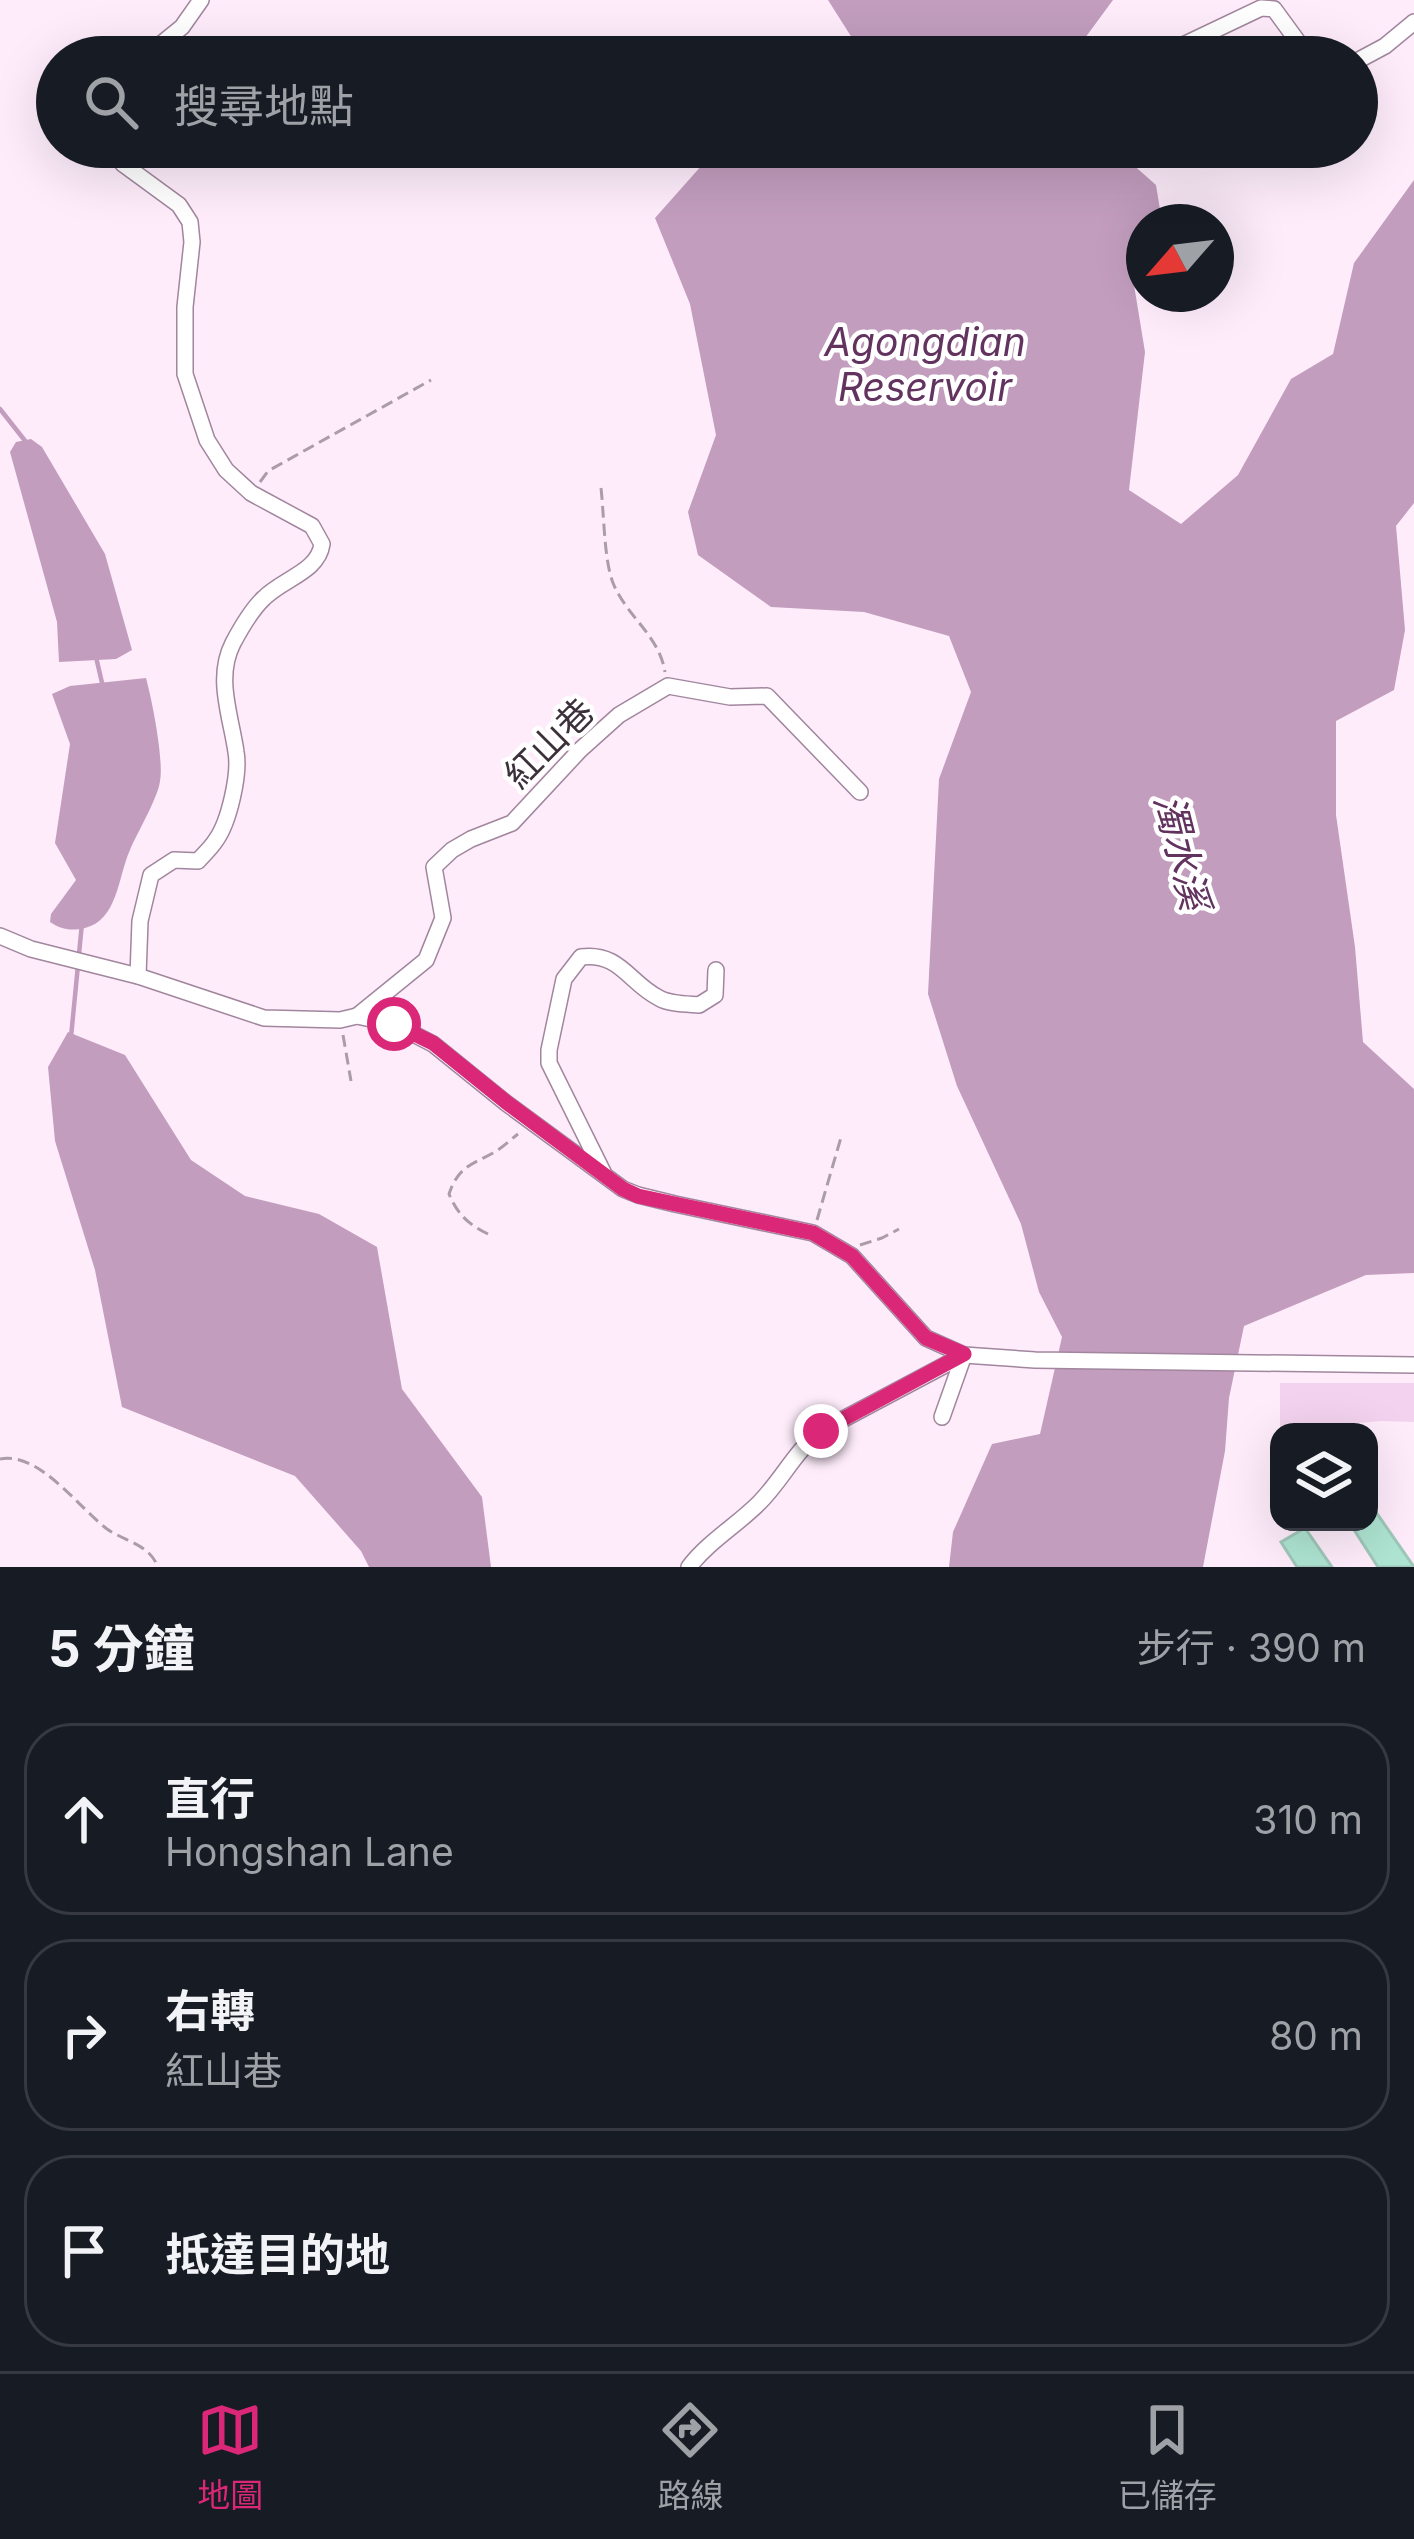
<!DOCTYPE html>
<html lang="zh-TW">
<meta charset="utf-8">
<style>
:root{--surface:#171b24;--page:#242831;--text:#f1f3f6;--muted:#9ea1a6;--line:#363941;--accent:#db2777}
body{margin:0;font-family:Inter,"Noto Sans TC",sans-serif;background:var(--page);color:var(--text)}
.controls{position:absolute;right:36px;bottom:36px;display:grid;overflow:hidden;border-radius:24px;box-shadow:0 12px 48px #0002}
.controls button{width:108px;height:108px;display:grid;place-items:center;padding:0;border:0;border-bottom:3px solid var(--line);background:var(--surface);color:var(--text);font:60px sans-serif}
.compass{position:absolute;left:1126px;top:204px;width:108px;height:108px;border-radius:50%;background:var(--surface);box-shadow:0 12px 48px #0002;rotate:242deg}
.stop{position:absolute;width:36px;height:36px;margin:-27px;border:9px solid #db2777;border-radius:50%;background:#fff}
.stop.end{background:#db2777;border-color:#fff;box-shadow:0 3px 12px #0008}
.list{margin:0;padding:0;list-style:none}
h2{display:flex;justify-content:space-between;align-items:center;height:156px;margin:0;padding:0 48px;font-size:51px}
h2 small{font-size:39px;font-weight:400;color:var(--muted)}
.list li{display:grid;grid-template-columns:78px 1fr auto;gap:36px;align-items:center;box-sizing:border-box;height:192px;margin:0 24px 24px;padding:0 24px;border:3px solid var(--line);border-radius:48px}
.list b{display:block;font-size:45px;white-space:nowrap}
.list p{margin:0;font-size:39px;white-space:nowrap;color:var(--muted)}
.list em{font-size:39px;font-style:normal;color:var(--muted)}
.icon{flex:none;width:66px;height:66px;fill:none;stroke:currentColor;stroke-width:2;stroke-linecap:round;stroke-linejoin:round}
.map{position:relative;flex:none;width:1414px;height:1567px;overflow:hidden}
.search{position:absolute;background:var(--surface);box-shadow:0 12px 48px #0002;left:36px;right:36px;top:36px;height:132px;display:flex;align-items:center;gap:30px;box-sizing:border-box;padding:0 42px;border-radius:66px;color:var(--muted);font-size:45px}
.sheet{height:804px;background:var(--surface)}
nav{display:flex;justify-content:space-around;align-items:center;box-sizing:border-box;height:168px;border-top:3px solid var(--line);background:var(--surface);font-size:33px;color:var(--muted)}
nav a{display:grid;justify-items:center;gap:6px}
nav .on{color:var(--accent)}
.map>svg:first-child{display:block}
.green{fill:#f2d2ee}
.water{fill:#c29dbe}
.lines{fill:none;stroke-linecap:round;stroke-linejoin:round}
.stream{stroke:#c29dbe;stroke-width:4.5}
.building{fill:#aee4d2;stroke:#9fc7b9;stroke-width:3}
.minor-casing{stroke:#a1869e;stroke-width:18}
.path{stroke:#ab9ca9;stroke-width:3;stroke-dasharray:12 6;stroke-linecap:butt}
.minor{stroke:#fff;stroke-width:15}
.route{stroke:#db2777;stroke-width:15}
.labels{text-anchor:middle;stroke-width:9;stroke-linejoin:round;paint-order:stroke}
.street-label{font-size:36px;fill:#3c313b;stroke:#fff}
.water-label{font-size:39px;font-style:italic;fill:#62335f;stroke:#fff}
</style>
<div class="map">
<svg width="1414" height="1567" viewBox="0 0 1414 1567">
<rect width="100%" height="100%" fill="#feecfb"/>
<path class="green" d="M 1280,1383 L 1414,1383 L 1414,1422 L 1381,1421 L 1280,1430 Z"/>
<g class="water">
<path d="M 828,0 L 1113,0 L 1071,57 L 845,57 L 859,49 Z"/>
<path d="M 718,147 L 1113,147 L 1156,185 L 1162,222 L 1144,222 L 1144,272 L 1134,285 L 1145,352 L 1129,490 L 1181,524 L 1238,475 L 1291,379 L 1333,354 L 1354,263 L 1414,180 L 1414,503 L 1396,526 L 1405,630 L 1394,690 L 1336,721 L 1336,815 L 1355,947 L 1363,1042 L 1414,1089 L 1414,1273 L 1366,1275 L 1244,1326 L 1229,1398 L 1225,1451 L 1203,1567 L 949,1567 L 953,1532 L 992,1444 L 1040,1434 L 1062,1337 L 1039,1292 L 1021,1224 L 957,1086 L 928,994 L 939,779 L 971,692 L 949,636 L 864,612 L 771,607 L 698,555 L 688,512 L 716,435 L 690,304 L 655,218 Z"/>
<path d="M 31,439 L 42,447 L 105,554 L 132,650 L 116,659 L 59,662 L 57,622 L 10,452 L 16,442 Z"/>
<path d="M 146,678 C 152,700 164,760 160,781 C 158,798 137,833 130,850 C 118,876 118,920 85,928 C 71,931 62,930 50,922 L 51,914 L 76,880 L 55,843 L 70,744 L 52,694 L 70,686 Z"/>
<path d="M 68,1032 L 125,1055 L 191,1160 L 245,1196 L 319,1214 L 377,1247 L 402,1389 L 482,1497 L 491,1567 L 369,1567 L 361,1551 L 295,1476 L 122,1407 L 95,1270 L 55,1141 L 48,1067 Z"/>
</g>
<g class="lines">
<g class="stream">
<path d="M 0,409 L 26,442"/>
<path d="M 96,657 L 103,687"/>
<path d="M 79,954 L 82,923"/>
<path d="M 71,1037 L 78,965"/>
</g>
</g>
<g class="building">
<path d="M 1369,1502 L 1414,1567 L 1378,1567 L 1349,1522 L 1369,1522 Z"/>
<path d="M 1305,1528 L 1332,1567 L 1297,1567 L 1281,1542 Z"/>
</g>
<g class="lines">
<defs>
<g id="minor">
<path d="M 1177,48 L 1261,8 L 1274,9 L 1309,57"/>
<path d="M 145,57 L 182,27 L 201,0"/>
<path d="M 1357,61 L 1385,46 L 1414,22"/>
<path d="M 111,147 L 123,164 L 179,205 L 190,222 L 192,242 L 185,307 L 185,374 L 207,440 L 226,470 L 251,493 L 312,526 L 322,544 C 318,572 284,578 264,598 C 252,609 241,628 233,643 C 215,678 231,716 236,752 C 240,774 229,822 216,840 C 211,848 204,854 198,861 L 174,860 L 151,875 L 140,921 L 138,976"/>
<path d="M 0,936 L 31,949 L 138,976 L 264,1018 L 340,1020 L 357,1016 L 394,1024 L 433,1044 L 506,1103 L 623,1189 L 638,1195 L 675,1204 L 813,1233 L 852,1256 L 926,1338 L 964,1355 L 1035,1360 L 1414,1365"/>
<path d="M 357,1016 L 426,960 L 443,918 L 434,867 L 452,850 L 471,839 L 512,823 L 580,750 L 619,715 L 668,686 L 730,697 L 767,696 L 860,792"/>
<path d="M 603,1172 L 549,1063 L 549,1050 L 564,979 L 581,957 C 620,952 629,983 659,998 C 669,1004 686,1004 699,1005 L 715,995 L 716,970"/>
<path d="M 942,1417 L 964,1355"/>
<path d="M 689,1567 C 708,1542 737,1525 759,1503 C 782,1480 795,1451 821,1431 L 964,1355"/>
</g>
</defs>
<use href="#minor" class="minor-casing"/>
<g class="path">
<path d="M 260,482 L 268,471 L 431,380"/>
<path d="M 601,488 C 604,514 604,560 613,583 C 627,617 659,635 665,672"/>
<path d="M 343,1035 L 351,1081"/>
<path d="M 817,1220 L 842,1134"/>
<path d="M 488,1234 C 468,1224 458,1215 449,1194 C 458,1167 471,1165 493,1153 C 502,1148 510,1140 518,1134"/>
<path d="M 860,1245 L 882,1238 L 899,1229"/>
<path d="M 0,1459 C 39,1451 79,1508 107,1529 C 126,1542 149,1544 158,1567"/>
</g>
<use href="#minor" class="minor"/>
</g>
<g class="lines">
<path class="route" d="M 394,1024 L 433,1043 L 506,1102 L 623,1189 L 638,1196 L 675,1204 L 813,1233 L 852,1256 L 926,1338 L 964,1354 L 821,1431"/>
</g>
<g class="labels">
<g class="street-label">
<text transform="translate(549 743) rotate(-45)" y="13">紅山巷</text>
</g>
<g class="water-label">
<text x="925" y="356">Agongdian<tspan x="925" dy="45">Reservoir</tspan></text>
<text transform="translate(1182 852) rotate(76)" y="14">濁水溪</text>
</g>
</g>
</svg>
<div class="controls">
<button><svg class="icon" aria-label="layers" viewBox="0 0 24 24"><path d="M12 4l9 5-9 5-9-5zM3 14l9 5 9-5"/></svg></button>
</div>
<svg class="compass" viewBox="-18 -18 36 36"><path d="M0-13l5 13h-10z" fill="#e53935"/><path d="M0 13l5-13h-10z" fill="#9ea1a6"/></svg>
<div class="stop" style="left:394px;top:1024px"></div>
<div class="stop end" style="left:821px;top:1431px"></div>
<div class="search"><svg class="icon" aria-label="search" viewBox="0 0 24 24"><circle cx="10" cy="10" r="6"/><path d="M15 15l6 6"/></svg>搜尋地點</div>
</div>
<section class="sheet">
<h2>5 分鐘<small>步行 · 390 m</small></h2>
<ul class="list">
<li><svg class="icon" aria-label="ahead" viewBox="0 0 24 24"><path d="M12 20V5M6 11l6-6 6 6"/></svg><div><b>直行</b><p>Hongshan Lane</p></div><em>310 m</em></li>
<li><svg class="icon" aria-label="right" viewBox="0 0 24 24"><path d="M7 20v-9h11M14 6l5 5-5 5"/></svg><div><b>右轉</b><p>紅山巷</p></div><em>80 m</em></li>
<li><svg class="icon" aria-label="arrive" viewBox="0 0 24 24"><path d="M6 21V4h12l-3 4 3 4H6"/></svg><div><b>抵達目的地</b></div></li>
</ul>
</section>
<nav>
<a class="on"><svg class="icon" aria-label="map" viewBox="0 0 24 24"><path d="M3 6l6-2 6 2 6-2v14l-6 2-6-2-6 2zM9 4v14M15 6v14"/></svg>地圖</a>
<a><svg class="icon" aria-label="directions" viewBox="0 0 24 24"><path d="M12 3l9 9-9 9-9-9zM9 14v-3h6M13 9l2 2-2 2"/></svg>路線</a>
<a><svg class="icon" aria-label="saved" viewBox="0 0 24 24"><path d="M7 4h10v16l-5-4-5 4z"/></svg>已儲存</a>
</nav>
